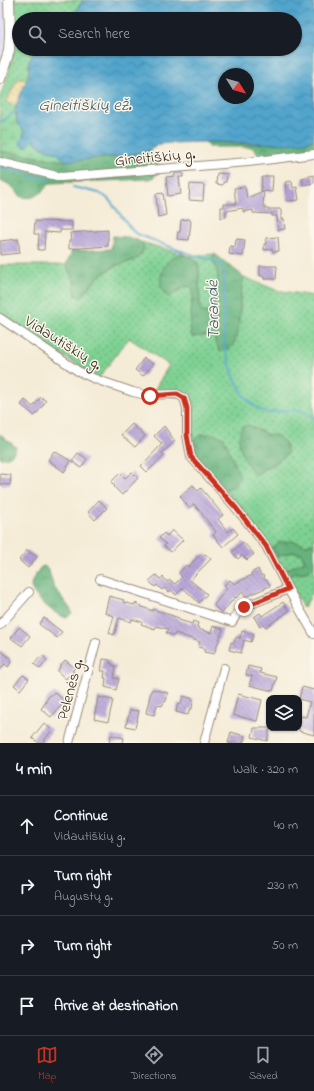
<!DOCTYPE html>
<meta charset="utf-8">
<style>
:root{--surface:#171b24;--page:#242831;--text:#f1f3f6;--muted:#9ea1a6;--line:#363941;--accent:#c8321e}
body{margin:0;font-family:"Indie Flower",sans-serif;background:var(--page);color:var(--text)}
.controls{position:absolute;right:12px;bottom:12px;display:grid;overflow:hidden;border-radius:8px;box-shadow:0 1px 3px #0004}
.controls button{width:36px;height:36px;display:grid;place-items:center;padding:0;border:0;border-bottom:1px solid var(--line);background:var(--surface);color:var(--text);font:20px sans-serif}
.compass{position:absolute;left:218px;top:68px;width:36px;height:36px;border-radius:50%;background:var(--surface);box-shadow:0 1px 3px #0004;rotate:127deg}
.stop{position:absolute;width:12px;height:12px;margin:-9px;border:3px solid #c8321e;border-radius:50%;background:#fff}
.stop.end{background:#c8321e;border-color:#fff;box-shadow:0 1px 4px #0008}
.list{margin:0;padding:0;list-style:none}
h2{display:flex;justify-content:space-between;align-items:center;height:52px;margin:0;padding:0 16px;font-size:17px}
h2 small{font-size:13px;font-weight:400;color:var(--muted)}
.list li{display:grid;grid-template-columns:26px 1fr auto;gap:12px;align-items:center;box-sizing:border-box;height:60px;padding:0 16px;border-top:1px solid var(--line)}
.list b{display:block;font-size:15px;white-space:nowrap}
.list p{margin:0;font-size:13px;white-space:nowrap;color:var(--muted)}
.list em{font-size:13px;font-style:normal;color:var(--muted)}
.icon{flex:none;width:22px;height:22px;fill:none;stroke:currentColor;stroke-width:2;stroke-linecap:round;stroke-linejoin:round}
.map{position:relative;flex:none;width:314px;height:743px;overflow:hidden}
.search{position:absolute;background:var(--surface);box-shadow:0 1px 3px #0004;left:12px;right:12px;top:12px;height:44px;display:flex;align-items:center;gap:10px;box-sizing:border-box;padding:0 14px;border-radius:22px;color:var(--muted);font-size:15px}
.sheet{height:292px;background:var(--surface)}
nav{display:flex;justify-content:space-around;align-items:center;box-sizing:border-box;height:56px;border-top:1px solid var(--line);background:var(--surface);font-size:11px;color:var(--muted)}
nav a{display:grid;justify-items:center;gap:2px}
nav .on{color:var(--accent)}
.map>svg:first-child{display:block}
.built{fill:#d8d7f8}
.grass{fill:url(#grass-dots);stroke:#5c7e58;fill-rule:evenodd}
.forest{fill:url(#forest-crowns);stroke:#506e4e}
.wetland{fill:url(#wetland-marsh);stroke:#5c7e58}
.sand{fill:url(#sand-dots);stroke:#94825e}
.water{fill:url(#water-waves);stroke:#466775;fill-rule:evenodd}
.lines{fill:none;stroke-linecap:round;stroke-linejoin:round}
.stream{stroke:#51a4cc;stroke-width:2}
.building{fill:url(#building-back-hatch)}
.minor-casing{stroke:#988b7a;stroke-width:10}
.tertiary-casing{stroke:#988b7a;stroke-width:12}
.minor{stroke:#fff;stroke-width:8}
.tertiary{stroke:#fff;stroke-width:10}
.route{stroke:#c8321e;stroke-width:5}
.labels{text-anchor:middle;stroke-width:3;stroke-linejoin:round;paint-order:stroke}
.street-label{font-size:16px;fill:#3b2a1e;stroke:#fbf7ec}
.water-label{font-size:17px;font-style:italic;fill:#445b64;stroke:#fbf7ec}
</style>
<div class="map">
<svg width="314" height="743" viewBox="0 0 314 743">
<defs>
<pattern id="grass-dots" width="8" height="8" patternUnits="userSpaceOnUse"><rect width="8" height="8" fill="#7ed193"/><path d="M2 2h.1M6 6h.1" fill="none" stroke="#68aa77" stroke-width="1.8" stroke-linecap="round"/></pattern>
<pattern id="forest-crowns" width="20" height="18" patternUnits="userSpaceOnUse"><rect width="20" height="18" fill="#66b37d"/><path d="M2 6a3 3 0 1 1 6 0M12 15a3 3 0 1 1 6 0" fill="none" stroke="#559266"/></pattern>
<pattern id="wetland-marsh" width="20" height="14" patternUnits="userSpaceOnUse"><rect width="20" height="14" fill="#7ed193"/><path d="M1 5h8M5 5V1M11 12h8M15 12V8" fill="none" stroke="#68aa77"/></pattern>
<pattern id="sand-dots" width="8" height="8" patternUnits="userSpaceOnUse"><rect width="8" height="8" fill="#eeda9e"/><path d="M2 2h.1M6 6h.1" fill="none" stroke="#cdbb88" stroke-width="1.8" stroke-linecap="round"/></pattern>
<pattern id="water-waves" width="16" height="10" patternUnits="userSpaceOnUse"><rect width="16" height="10" fill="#51a4cc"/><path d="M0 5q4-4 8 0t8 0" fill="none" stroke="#4486a5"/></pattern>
<pattern id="building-back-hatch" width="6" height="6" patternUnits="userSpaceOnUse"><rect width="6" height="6" fill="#b6a4d8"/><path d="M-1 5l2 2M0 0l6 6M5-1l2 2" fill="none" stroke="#9586af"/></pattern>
</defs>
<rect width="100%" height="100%" fill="#fbf7ec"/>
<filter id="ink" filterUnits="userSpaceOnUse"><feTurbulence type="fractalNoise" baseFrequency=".025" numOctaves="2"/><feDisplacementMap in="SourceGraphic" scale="8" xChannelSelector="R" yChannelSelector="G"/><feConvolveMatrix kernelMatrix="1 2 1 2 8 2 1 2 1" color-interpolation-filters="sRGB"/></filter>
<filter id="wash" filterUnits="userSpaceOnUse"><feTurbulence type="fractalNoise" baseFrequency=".012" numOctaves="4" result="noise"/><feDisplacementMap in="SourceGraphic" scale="16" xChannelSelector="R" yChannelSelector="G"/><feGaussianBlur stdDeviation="0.9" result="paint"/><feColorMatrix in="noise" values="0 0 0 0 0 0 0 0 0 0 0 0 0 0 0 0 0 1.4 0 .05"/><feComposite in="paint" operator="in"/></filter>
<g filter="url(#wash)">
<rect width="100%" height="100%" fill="#f5ecd7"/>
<path class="built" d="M 0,0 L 4,0 L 6,15 L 5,42 L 0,64 Z"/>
<g class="grass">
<path d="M 13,0 L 83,0 L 73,16 L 67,19 L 19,19 L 19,49 L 36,49 L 29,60 L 29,74 L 16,105 L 15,111 L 0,125 L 0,96 L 6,81 L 12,57 Z"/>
<path d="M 141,242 L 183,254 L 174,256 L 176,293 L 184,287 L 189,286 L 193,289 L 190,328 L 192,336 L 214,335 L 220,352 C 225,350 230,349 233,344 C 242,333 238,294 244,277 L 276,290 L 314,296 L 314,543 L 306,545 L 292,541 L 271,549 L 224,489 L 191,442 L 189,402 L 187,397 L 152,394 L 169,365 L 129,338 L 99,378 L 48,347 L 0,313 L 0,265 L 66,265 L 74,281 L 76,296 L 81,298 L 99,276 L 118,265 L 134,260 L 142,253 L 143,246 ZM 248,425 L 268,435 L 278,436 L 278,462 L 266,468 L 257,474 Z"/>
<path d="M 215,254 C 210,260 216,265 217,271 C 219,277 215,304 212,309 C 211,309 207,313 207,313 L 202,312 L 200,309 L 199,276 L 197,262 L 189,256 Z"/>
<path d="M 292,552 L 301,553 L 305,560 L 301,563 L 283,571 L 276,557 Z"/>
<path d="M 314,566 C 314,584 314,595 303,608 L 286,576 L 309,571 Z"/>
</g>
<g class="forest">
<path d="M 314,139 L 314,151 L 259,157 L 255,149 L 251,147 L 208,147 L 206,142 L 249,144 L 307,142 Z"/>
<path d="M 150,150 L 158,163 L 157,174 L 153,178 L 149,179 L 50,183 C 40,194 35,201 19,196 C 15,187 9,184 0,180 L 0,151 L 65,161 L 126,156 Z"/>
<path d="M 113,236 C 123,237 137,236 144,246 C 140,262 131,260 118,265 C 112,267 104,272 99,276 C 92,282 87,291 81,298 L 76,296 L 74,281 L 66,265 L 72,251 L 111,249 Z"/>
<path d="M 183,254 C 190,256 196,260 199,267 L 200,308 L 202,312 L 207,313 L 212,309 L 214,303 L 218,277 L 217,270 L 212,260 L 215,254 L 244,277 C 238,294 242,334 233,344 C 230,349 225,350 220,352 L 213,335 L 192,337 L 190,328 L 193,289 L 189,286 C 181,287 176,293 169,297 C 157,292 159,272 167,263 C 171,258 176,256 183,254 Z"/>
<path d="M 248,425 L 268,435 L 278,436 L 285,443 L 288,453 C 280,460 274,463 265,468 C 261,471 259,474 254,475 C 244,458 234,446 242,427 Z"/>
<path d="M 0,434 L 16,447 C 13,456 9,458 0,458 Z"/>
<path d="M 202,434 L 214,434 L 224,438 L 240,477 C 239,484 231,489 224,489 C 211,475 194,461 191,442 Z"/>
<path d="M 292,541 L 306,545 L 314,543 L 314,566 L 309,571 L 286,576 L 283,571 L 301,563 L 305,560 L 301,553 L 292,552 L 276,557 L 271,549 L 280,542 Z"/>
<path d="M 44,566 L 48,569 L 54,587 L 71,610 L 72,613 L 67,618 C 57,616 32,597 31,586 C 31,579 38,572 41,567 Z"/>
</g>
<path class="wetland" d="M 15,111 L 17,122 L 24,131 L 23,137 L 20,141 L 28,146 L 33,140 L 40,147 L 57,153 L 65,161 L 0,151 L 0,125 Z"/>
<path class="sand" d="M 18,79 L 27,80 L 16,105 L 10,104 L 6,102 Z"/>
<path class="water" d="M 83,0 L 314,0 L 314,139 L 307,142 L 287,144 L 206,142 L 172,143 L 160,144 L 150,150 L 126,156 L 65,161 L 57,153 L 40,147 L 34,140 L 26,148 L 21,145 L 20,141 L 23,137 L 24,131 L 17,122 L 16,105 L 29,74 L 29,60 L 36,49 L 295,49 L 295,19 L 67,19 L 73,16 ZM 224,74 L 248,74 L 248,98 L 224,98 Z"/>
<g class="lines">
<g class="stream">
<path d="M 0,122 L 17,111"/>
<path d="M 0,168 L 49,180"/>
<path d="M 73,187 L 99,193 L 106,197 L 111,202 L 128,225 L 135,233 L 178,250 L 217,262 L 221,266 L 224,273 L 224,346 L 235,379 L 245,397 L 254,406 L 266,413 L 289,410 L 301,410 L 314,418"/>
</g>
</g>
<g id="blocks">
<g class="building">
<path d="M 175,173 L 183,173 L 183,177 L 179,177 L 181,194 L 168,196 L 166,177 L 175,176 Z"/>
<path d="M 217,173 L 227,174 L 226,182 L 223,182 L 223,185 L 216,184 Z"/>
<path d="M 314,175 L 314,183 L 303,185 L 302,178 Z"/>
<path d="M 266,176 L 273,176 L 272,192 L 264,191 L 263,206 L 265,206 L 265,209 L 281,209 L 281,220 L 284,219 L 285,229 L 278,230 L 277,216 L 272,216 L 272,214 L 253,213 L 253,210 L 243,212 L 243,208 L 226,211 L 226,217 L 221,218 L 221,207 L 224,207 L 224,204 L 236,204 L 234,188 L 245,187 L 247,198 L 263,191 L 261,191 L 262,177 L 266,177 Z"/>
<path d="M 292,181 L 293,188 L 297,187 L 299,200 L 287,201 L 285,182 Z"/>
<path d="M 190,184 L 204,185 L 203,201 L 189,200 Z"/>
<path d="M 163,193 L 166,215 L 158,217 L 156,194 Z"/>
<path d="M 189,219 L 191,221 L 189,240 L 177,239 L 178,232 L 180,232 L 181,220 Z"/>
<path d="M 35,221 L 72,222 L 72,230 L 60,230 L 60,233 L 45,232 L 44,250 L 38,250 L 39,234 L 34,234 Z"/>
<path d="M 108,230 L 108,246 L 69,249 L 69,241 L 71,241 L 70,233 Z"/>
<path d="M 278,237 L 279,251 L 273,252 L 272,249 L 264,250 L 264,244 L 266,244 L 266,238 Z"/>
<path d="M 18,239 L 20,253 L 0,255 L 0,241 Z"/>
<path d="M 236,239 L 245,240 L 243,256 L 229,254 L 230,246 L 235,247 Z"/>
<path d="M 260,266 L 277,266 L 276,279 L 264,279 L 264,276 L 260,276 Z"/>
<path d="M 144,358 L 153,364 L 143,376 L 135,370 Z"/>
<path d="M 41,397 L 46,401 L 35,416 L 21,405 L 25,400 L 33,407 Z"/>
<path d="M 132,424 L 145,436 L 135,447 L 121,435 Z"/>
<path d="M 164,426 L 175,441 L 162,453 L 165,455 L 147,472 L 141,466 L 162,444 L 154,436 Z"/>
<path d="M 54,451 L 71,461 L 64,472 L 48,460 Z"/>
<path d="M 78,453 L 87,459 L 81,468 L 72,461 Z"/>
<path d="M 132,472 L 138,478 L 122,495 L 114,487 L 115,486 L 111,482 L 120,473 L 125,478 Z"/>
<path d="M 0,474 L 11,475 L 10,485 L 0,484 Z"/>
<path d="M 193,485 L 198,491 L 201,488 L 223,515 L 218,519 L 228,532 L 233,528 L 238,534 L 223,547 L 213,535 L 216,532 L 194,504 L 189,508 L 180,496 Z"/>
<path d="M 99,500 L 107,508 L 95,520 L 88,512 Z"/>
<path d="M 172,530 L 183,540 L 171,552 L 164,546 L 166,544 L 159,538 L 164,533 L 167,536 Z"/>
<path d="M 243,542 L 254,554 L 247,560 L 242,555 L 238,559 L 232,552 Z"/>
<path d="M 27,550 L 37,557 L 28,568 L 19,560 Z"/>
<path d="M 201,554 L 203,556 L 205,554 L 211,559 L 190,580 L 207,594 L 199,603 L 183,588 L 176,595 L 171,590 L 169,592 L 164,588 L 162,590 L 157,585 L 155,587 L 149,581 L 156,575 L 160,579 L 163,577 L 167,582 L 170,580 L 175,584 L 182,577 L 179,573 L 186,565 L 188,567 Z"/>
<path d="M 258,569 L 261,576 L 263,575 L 265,580 L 267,580 L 270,586 L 245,597 L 243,592 L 236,598 L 235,597 L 222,613 L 216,608 L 214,605 L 227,588 L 224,585 L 230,580 L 234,584 L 252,575 L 251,573 Z"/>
<path d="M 109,596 L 124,600 L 123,602 L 134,605 L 135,603 L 142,606 L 142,607 L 153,611 L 153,609 L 179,618 L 179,620 L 192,624 L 193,621 L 198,623 L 197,627 L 199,628 L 198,629 L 211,633 L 213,626 L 223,629 L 214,654 L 204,652 L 205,649 L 198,647 L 200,642 L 175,633 L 174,636 L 166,633 L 168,629 L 156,626 L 155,629 L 141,624 L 142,622 L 132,619 L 131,622 L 119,618 L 114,635 L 109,633 L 114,616 L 105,613 Z"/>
<path d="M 283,602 L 289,611 L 266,627 L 263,624 L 260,627 L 254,617 L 260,613 L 262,616 Z"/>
<path d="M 44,618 L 62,632 L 57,638 L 39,624 Z"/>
<path d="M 19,627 L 30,636 L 22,646 L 11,638 Z"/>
<path d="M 242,631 L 254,634 L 251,642 L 244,640 L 241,653 L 229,650 L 231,642 L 234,643 L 236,637 L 240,638 Z"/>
<path d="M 0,650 L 10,658 L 11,662 L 8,667 L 5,664 L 0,670 Z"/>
<path d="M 42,655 L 47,660 L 40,669 L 34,664 Z"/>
<path d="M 103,659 L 110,660 L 110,663 L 112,663 L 112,665 L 116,666 L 114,678 L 119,679 L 116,690 L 105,687 L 106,678 L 104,678 L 105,671 L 101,671 Z"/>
<path d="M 65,660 L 75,668 L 72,671 L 74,672 L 70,676 L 69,675 L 66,679 L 57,671 L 60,668 L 59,667 Z"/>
<path d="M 248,666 L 261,669 L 260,673 L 277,677 L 273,691 L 249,685 L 252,676 L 246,675 Z"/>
<path d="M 23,675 L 29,679 L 20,690 L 14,685 Z"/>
<path d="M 302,687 L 314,690 L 314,735 L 299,731 L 300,716 L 306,717 L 310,702 L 299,699 Z"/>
<path d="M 153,689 L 168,693 L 166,701 L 163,704 L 162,706 L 157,705 L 154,715 L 146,713 L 151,691 Z"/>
<path d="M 54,692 L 64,700 L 62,703 L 63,704 L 51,717 L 41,709 L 46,702 L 45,702 L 50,695 L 52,695 Z"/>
<path d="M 238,694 L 262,700 L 257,721 L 233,715 Z"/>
<path d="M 183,696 L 193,699 L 192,709 L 190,708 L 188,715 L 176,712 L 178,703 L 181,704 Z"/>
<path d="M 98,697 L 113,700 L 108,722 L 94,719 Z"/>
<path d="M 130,710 L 139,711 L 135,728 L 126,726 Z"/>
<path d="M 44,723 L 52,730 L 42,743 L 39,743 L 32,738 Z"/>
<path d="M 254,728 L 270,728 L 267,741 L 252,737 Z"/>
<path d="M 231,732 L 245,736 L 243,743 L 228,743 Z"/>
<path d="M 111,735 L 124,738 L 123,743 L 109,743 Z"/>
</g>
</g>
</g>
<g filter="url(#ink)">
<use href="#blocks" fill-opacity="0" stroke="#988b7a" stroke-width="1"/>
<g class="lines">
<defs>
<g id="minor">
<path d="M 0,162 L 61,177 L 248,162 L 314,154"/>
<path d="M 0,318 L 78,371 L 95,379 L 133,392 L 146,395 L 177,394 L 184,398 L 187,408 L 187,435 L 191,457 L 236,508 L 266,546 L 288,589 L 314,634"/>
<path d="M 100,579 L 232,622 L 237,614 L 244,607 L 288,589"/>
<path d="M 0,625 L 29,592"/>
<path d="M 69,743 L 96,642"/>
<path d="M 204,743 L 224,668"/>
</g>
<path id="tertiary" d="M 0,79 L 9,51 L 10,33 L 9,0"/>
</defs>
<use href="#minor" class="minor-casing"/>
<use href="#tertiary" class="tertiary-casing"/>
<use href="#minor" class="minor"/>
<use href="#tertiary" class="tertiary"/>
</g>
</g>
<g class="lines" filter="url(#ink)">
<path class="route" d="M 150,396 L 177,394 L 184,398 L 187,408 L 187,435 L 191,457 L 236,508 L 266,546 L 288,589 L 244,607"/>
</g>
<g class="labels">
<g class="street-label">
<text transform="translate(155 156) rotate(-5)" y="6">Gineitiškių g.</text>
<text transform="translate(64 342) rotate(32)" y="6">Vidautiškių g.</text>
<text transform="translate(69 689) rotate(-75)" y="6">Pelenės g.</text>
</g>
<g class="water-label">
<text x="85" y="110">Gineitiškių ež.</text>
<text transform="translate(212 310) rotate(-91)" y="6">Tarandė</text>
</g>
</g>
</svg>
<div class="controls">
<button><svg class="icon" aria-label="layers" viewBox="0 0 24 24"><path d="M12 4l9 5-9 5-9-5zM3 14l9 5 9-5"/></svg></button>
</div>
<svg class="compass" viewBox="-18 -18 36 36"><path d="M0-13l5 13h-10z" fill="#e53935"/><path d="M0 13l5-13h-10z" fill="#9ea1a6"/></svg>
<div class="stop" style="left:150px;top:396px"></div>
<div class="stop end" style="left:244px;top:607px"></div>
<div class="search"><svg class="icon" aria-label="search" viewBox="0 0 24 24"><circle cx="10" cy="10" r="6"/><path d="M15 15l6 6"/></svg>Search here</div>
</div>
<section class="sheet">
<h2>4 min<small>Walk · 320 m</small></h2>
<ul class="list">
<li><svg class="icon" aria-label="ahead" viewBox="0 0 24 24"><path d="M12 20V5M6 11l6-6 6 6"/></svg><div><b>Continue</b><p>Vidautiškių g.</p></div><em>40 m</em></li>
<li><svg class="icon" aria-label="right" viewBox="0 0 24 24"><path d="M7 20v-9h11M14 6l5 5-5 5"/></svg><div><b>Turn right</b><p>Augustų g.</p></div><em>230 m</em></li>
<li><svg class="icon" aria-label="right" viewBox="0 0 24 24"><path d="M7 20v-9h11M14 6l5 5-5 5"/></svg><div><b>Turn right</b></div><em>50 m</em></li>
<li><svg class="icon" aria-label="arrive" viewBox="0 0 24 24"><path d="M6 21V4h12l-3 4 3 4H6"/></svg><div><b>Arrive at destination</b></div></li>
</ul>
</section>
<nav>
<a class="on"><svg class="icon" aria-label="map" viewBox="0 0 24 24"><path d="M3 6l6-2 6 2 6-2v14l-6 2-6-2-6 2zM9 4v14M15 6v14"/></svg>Map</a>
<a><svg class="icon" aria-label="directions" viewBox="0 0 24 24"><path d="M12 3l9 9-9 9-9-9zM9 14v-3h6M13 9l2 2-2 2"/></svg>Directions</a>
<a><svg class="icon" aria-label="saved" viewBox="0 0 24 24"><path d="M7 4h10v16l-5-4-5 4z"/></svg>Saved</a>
</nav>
